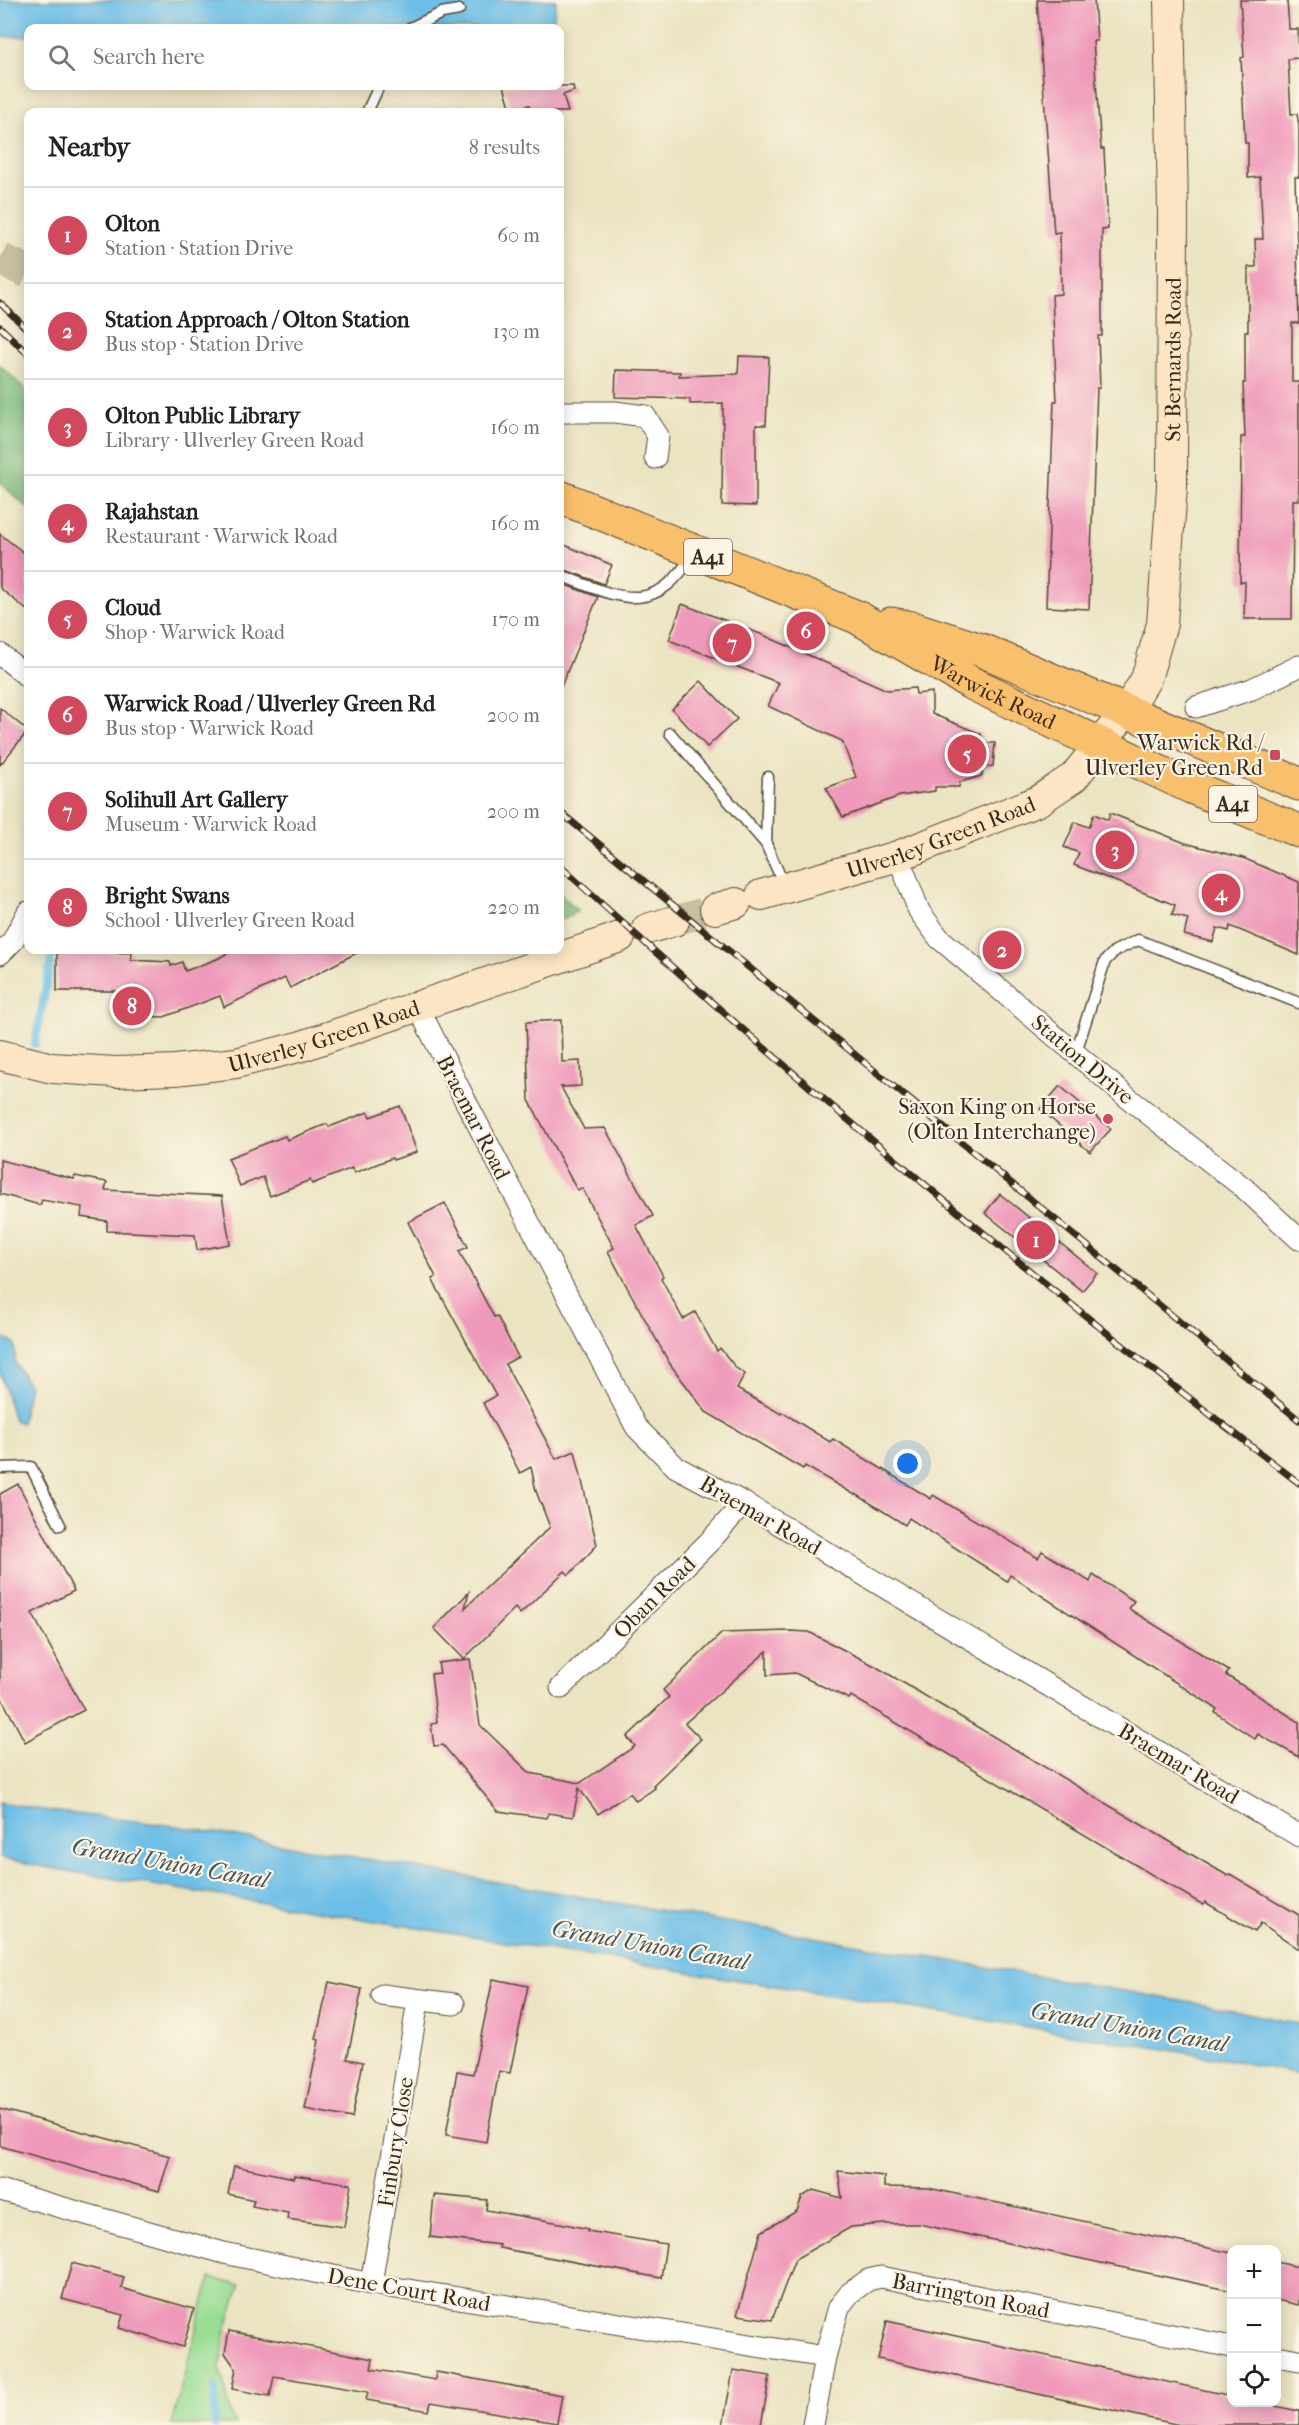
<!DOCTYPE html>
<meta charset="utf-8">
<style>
:root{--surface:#fff;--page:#f2f2f2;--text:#222;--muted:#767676;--line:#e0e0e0;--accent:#d1495b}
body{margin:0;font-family:"IM FELL French Canon",serif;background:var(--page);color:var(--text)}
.controls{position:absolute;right:18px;bottom:18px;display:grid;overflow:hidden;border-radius:12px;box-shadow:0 3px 15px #0003}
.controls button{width:54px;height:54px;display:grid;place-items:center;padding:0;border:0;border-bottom:2px solid var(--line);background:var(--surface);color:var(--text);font:30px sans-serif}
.you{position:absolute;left:908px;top:1464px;width:21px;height:21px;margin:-15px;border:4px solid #fff;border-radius:50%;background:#1a73e8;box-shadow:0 0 0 9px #1a73e833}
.badge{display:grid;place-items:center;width:39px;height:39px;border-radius:50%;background:var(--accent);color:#fff;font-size:20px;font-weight:700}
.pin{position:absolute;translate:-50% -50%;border:3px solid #fff;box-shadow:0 2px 6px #0006}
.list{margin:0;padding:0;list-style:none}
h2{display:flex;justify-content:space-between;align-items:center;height:78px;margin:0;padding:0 24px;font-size:26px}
h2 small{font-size:20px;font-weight:400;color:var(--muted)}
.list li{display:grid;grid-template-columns:39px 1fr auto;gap:18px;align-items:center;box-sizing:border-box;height:96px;padding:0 24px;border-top:2px solid var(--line)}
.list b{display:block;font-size:22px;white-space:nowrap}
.list p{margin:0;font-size:20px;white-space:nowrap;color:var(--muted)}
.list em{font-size:20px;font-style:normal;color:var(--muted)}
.icon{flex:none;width:33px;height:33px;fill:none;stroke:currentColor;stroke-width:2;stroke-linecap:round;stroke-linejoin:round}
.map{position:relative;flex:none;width:1299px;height:2425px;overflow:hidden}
.search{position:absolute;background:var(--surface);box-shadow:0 3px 15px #0003;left:24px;top:24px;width:540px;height:66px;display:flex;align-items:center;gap:15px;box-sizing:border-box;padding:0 21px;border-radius:12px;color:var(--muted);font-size:22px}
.panel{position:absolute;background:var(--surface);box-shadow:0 3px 15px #0003;left:24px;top:108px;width:540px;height:846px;border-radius:12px}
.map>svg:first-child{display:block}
.green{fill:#99dd95;stroke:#6a845a;stroke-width:1.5}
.forest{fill:#7abc7e;stroke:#5a734e;stroke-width:1.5}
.water{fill:#6bbee7;stroke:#537482;stroke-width:1.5}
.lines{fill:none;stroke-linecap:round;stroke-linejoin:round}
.stream{stroke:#6bbee7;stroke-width:8}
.building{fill:#ef9aba}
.secondary-tunnel{stroke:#c8bfa2;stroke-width:30;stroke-dasharray:30 15;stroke-linecap:butt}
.highway-tunnel{stroke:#c8bfa2;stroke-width:33;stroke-dasharray:33 16;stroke-linecap:butt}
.lane-casing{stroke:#554637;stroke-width:13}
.street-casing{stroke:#554637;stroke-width:23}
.secondary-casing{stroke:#554637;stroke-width:32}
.highway-casing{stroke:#554637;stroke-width:35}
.lane{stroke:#fff;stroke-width:10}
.street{stroke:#fff;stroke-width:21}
.secondary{stroke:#fce5c4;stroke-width:30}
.highway{stroke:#f8bf6c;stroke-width:33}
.rail-casing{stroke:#3b2a1e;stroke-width:7}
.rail{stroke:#fcf5e5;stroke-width:4.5;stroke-dasharray:14;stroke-linecap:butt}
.poi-dot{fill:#d1495b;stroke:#fcf5e5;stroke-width:2}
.labels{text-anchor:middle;stroke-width:4.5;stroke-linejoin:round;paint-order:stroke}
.shield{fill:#fcf5e5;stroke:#75675a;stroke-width:1.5}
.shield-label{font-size:21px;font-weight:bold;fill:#3b2a1e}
.street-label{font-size:22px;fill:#3b2a1e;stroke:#fcf5e5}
.poi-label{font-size:22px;fill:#3b2a1e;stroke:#fcf5e5;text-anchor:end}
.water-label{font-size:24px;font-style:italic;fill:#49565a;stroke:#fcf5e5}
</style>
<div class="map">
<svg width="1299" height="2425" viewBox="0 0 1299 2425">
<rect width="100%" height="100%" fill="#fcf5e5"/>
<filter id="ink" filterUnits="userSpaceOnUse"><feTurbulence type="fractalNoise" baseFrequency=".0167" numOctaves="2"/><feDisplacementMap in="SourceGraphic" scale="12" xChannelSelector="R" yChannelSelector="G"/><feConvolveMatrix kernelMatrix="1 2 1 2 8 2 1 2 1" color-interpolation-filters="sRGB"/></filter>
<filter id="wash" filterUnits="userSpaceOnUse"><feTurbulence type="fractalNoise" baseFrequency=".008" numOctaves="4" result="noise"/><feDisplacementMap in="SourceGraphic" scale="24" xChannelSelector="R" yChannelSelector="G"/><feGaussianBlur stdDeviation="1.35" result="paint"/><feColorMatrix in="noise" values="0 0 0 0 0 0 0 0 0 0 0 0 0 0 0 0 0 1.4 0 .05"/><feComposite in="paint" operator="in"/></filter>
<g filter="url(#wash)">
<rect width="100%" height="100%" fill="#ebe4c3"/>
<path class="green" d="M 210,2278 L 240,2285 L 226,2330 L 220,2368 L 232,2418 L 237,2425 L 171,2425 Z"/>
<g class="forest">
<path d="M 0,365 L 28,392 L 28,508 L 0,483 Z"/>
<path d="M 560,893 L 578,911 L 560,920 Z"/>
</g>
<g class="water">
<path d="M 0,0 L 556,0 L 554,18 L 539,28 L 28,28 L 28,36 L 0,37 Z"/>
<path d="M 0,1336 L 15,1344 L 15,1363 L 29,1386 L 21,1423 L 14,1420 L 0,1373 Z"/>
<path d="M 0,1802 L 43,1810 L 175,1826 L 1233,2010 L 1299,2024 L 1299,2074 L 1237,2061 L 55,1869 L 0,1858 Z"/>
</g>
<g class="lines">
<g class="stream">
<path d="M 35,1044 L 53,950"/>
<path d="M 215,2425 L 215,2388"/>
</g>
</g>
<g id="blocks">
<g class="building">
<path d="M 1037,0 L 1094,0 L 1097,41 L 1093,41 L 1101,149 L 1104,149 L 1108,229 L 1102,230 L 1102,336 L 1098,336 L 1100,388 L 1097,388 L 1089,609 L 1046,607 L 1054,401 L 1057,401 L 1052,295 L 1061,294 L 1060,232 L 1054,233 Z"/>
<path d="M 1240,0 L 1287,0 L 1289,29 L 1298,29 L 1299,58 L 1288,59 L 1291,114 L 1297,114 L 1299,126 L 1299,177 L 1295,177 L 1299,323 L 1292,323 L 1292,382 L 1299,382 L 1299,500 L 1293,500 L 1292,619 L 1244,619 L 1245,582 L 1240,582 L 1241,437 L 1245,437 L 1243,383 L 1245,383 L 1245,331 L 1248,331 L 1248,267 L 1256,267 L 1255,239 L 1263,239 L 1260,177 L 1248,178 L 1248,143 L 1245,143 L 1241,58 L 1244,57 Z"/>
<path d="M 504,86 L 573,86 L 574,91 L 563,95 L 568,112 L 531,112 L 529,105 L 511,110 Z"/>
<path d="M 739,356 L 769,357 L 766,425 L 756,425 L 756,506 L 722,505 L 723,403 L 690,404 L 690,399 L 615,397 L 616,370 L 680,372 L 679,376 L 738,374 Z"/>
<path d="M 0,534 L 28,556 L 28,611 L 0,588 Z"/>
<path d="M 560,543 L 612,565 L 604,584 L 560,568 Z"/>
<path d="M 560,583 L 598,597 L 560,689 Z"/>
<path d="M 682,604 L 763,635 L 887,690 L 915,688 L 916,694 L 932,692 L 932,714 L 981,734 L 981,743 L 995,743 L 993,766 L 983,767 L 982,776 L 960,782 L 959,787 L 935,787 L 935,791 L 900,796 L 843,817 L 826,788 L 856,777 L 842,741 L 768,706 L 779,683 L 669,640 Z"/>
<path d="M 701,681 L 737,719 L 707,747 L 672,709 Z"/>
<path d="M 0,708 L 28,731 L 0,765 Z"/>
<path d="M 1110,813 L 1185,843 L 1243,858 L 1299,882 L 1299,955 L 1230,926 L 1229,931 L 1217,928 L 1213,942 L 1184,935 L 1188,919 L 1172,915 L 1175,905 L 1074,865 L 1079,853 L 1064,847 L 1075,822 L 1089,827 L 1094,814 L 1108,820 Z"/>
<path d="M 57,950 L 105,950 L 105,952 L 132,953 L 131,960 L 170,962 L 171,966 L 182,962 L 185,971 L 217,959 L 233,950 L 362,950 L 290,988 L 285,978 L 224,1007 L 220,996 L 164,1017 L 115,1015 L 116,991 L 57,991 Z"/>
<path d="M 561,1020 L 562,1062 L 580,1061 L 581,1086 L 561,1087 L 584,1129 L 605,1128 L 653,1216 L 636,1225 L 663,1276 L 661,1278 L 683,1319 L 695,1312 L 717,1351 L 720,1348 L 736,1368 L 745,1374 L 737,1389 L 781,1414 L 782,1412 L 830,1442 L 833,1439 L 931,1499 L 933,1495 L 1038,1558 L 1042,1551 L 1090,1582 L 1093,1575 L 1134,1601 L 1129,1609 L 1229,1671 L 1226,1675 L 1299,1722 L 1299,1757 L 1258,1734 L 1255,1739 L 1215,1712 L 1217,1709 L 1010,1575 L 1007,1581 L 909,1518 L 905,1525 L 856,1494 L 855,1495 L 805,1466 L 803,1469 L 706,1412 L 670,1364 L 627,1287 L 608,1251 L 614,1248 L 582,1188 L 577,1190 L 529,1100 L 526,1022 Z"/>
<path d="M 1060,1086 L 1111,1129 L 1090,1152 L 1040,1109 Z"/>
<path d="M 400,1106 L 417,1152 L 393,1160 L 392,1158 L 354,1173 L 352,1168 L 312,1184 L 310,1180 L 270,1196 L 263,1177 L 240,1186 L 228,1158 L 285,1136 L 287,1140 L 327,1124 L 329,1127 L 368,1112 L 370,1117 Z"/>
<path d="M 0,1160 L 74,1179 L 75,1176 L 107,1182 L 105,1190 L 222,1196 L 230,1244 L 197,1250 L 195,1235 L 107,1231 L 107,1221 L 81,1217 L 82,1207 L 42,1200 L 40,1205 L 0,1194 Z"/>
<path d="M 1000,1194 L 1097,1273 L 1082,1291 L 985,1213 Z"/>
<path d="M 445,1203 L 468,1247 L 459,1251 L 494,1317 L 497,1316 L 518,1357 L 505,1364 L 556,1459 L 575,1451 L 597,1545 L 569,1575 L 565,1571 L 520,1614 L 515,1608 L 464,1659 L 434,1628 L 469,1592 L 465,1608 L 550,1527 L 536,1491 L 531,1467 L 520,1473 L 483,1403 L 496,1396 L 432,1279 L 436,1277 L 408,1222 Z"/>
<path d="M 18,1484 L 74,1591 L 32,1613 L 84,1710 L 25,1742 L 0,1695 L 0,1494 Z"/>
<path d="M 790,1631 L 809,1632 L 875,1666 L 1194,1856 L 1228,1876 L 1230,1874 L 1299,1915 L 1299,1949 L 1261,1923 L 1255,1932 L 1205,1902 L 1203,1905 L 851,1696 L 849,1699 L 795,1673 L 767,1675 L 767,1651 L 685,1723 L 701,1739 L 653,1785 L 655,1788 L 636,1801 L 630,1793 L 598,1814 L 579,1788 L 573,1817 L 548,1813 L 547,1818 L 498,1811 L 443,1745 L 434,1746 L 431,1724 L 437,1723 L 431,1674 L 440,1673 L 438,1663 L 470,1659 L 480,1725 L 530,1773 L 580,1783 L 635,1746 L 627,1737 L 669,1697 L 663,1690 L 722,1633 Z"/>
<path d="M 493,1979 L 528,1986 L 510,2073 L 499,2071 L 486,2142 L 446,2135 L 457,2071 L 473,2074 Z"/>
<path d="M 329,1982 L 362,1989 L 347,2059 L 363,2062 L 352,2118 L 305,2109 L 319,2040 L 316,2039 Z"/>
<path d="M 0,2109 L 170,2156 L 159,2191 L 0,2146 Z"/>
<path d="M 234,2166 L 294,2178 L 294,2175 L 351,2184 L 344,2227 L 287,2219 L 288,2213 L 252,2206 L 254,2200 L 228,2194 Z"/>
<path d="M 838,2171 L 884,2176 L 884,2187 L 928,2188 L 1232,2253 L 1232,2291 L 919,2224 L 883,2224 L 851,2227 L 795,2259 L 772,2320 L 737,2315 L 761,2232 L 797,2211 L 802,2197 L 813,2190 L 842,2198 Z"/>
<path d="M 434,2195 L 487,2200 L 486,2210 L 560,2223 L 588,2229 L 587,2231 L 666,2244 L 661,2278 L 499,2248 L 500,2245 L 430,2237 Z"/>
<path d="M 1276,2262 L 1299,2267 L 1299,2305 L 1276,2300 Z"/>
<path d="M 72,2263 L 124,2277 L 121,2288 L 194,2309 L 183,2347 L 119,2328 L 123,2315 L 62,2299 Z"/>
<path d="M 887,2321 L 1232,2396 L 1232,2403 L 1261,2403 L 1299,2411 L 1299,2425 L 1180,2425 L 878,2359 Z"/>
<path d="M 229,2331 L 373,2359 L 371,2369 L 435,2380 L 436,2372 L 562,2395 L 557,2423 L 431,2402 L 429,2411 L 366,2400 L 368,2392 L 274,2376 L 270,2396 L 232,2389 L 236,2369 L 225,2353 Z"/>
<path d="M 733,2370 L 770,2376 L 761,2425 L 723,2425 Z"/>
</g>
</g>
</g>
<g filter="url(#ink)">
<use href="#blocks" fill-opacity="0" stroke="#554637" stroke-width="1.5"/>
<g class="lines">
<path class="secondary-tunnel" d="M 674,921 L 715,909"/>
<path class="highway-tunnel" d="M 0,259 L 28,272"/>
<defs>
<g id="lane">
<path d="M 410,28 L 442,13 L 459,10"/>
<path d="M 367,112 L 379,86"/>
<path d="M 560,575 C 618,597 654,619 693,554"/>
<path d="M 670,733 L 766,844 L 784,885"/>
<path d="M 766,844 L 768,777"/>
<path d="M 1076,1052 L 1105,961 L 1115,951 L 1138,940 L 1299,1003"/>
<path d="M 0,1468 L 31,1467 L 60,1525"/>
</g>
<g id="street">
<path d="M 560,412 L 615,412 L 645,416 L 658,436 L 655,458"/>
<path d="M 0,654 L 28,677"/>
<path d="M 1196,707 L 1252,689 L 1299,666"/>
<path d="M 898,856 L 919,911 L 939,938 L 1128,1098 L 1244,1188 L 1299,1239"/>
<path d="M 0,954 L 12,942 L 28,912"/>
<path d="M 418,1007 L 464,1098 L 636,1427 L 676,1467 L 744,1503 L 1299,1836"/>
<path d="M 561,1688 L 709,1542 L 744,1503"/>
<path d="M 382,1995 L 454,2004"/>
<path d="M 0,2190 L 224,2253 L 371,2284 L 825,2357"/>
<path d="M 371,2284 L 418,2001"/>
<path d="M 1276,2356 L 1299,2360"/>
<path d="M 813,2425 L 825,2357 L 839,2307 L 850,2293 L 868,2280 L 881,2277 L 1232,2347"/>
</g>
<g id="secondary">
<path id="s1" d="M 761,895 L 898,856 L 1038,801 L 1074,777 L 1127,710 L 1146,679 L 1162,624 L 1172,487 L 1173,210 L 1169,0"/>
<path d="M 715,909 L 736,903"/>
<path d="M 647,929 L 674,921"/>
<path id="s2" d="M 0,1055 L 52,1068 L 115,1072 L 175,1070 L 236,1063 L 302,1046 L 620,937"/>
</g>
<g id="highway">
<path id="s3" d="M 560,497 L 857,617 L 971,683 L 1191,787 L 1299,831"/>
<path d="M 891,624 L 912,628 L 981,650 L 1299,784"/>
</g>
</defs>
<use href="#lane" class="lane-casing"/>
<use href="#street" class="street-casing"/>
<use href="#secondary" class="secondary-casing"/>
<use href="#highway" class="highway-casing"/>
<use href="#lane" class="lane"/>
<use href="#street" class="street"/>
<use href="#secondary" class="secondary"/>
<use href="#highway" class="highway"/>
<defs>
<g id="rail">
<path d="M 0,303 L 28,330"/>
<path d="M 0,327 L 28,354"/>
<path d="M 560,812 L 1299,1420"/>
<path d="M 560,866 C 796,1082 1044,1288 1299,1483"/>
</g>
</defs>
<use href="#rail" class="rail-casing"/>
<use href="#rail" class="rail"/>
</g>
</g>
<g class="poi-dot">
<rect x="1269" y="749" width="12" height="12" rx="3"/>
<circle cx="1108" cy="1119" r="6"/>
</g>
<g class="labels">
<g class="shield">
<rect x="684" y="539" width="48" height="36" rx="4.5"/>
<rect x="1209" y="786" width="48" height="36" rx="4.5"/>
</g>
<g class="shield-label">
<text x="708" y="564">A41</text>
<text x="1233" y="811">A41</text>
</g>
<g class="street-label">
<text dy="8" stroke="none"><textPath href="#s1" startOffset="780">St Bernards Road</textPath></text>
<text dy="8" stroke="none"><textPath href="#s3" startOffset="476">Warwick Road</textPath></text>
<text dy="8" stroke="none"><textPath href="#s1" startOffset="189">Ulverley Green Road</textPath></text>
<text dy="8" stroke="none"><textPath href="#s2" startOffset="330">Ulverley Green Road</textPath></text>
<text transform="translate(1083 1059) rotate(40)" y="8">Station Drive</text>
<text transform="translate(474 1117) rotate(63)" y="8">Braemar Road</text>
<text transform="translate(761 1515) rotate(30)" y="8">Braemar Road</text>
<text transform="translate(654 1597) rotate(-45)" y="8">Oban Road</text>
<text transform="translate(1179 1763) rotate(31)" y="8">Braemar Road</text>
<text transform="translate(395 2142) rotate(-81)" y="8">Finbury Close</text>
<text transform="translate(409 2289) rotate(10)" y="8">Dene Court Road</text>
<text transform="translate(971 2295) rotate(11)" y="8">Barrington Road</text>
</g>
<g class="poi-label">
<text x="1263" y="750">Warwick Rd /<tspan x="1263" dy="25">Ulverley Green Rd</tspan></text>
<text x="1096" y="1114">Saxon King on Horse<tspan x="1096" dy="25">(Olton Interchange)</tspan></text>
</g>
<g class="water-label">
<text transform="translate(170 1863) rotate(10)" y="8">Grand Union Canal</text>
<text transform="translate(650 1945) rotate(10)" y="8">Grand Union Canal</text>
<text transform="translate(1129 2027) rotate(10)" y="8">Grand Union Canal</text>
</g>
</g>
</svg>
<div class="controls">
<button>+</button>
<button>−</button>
<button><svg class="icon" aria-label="locate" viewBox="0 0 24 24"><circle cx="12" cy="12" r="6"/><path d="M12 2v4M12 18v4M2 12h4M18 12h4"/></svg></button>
</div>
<div class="you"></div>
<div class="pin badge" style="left:1036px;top:1240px">1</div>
<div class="pin badge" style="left:1002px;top:950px">2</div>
<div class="pin badge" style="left:1115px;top:850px">3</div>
<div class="pin badge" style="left:1221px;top:893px">4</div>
<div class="pin badge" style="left:967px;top:754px">5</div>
<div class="pin badge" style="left:806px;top:631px">6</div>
<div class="pin badge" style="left:732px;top:643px">7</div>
<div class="pin badge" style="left:132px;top:1006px">8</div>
<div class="search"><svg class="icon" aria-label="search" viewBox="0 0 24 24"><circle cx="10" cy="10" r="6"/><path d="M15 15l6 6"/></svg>Search here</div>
<section class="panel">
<h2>Nearby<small>8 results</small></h2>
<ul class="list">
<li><span class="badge">1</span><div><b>Olton</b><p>Station · Station Drive</p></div><em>60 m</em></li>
<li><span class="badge">2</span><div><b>Station Approach / Olton Station</b><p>Bus stop · Station Drive</p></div><em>130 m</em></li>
<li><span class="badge">3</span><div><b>Olton Public Library</b><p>Library · Ulverley Green Road</p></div><em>160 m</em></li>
<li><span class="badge">4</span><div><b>Rajahstan</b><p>Restaurant · Warwick Road</p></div><em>160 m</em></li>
<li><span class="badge">5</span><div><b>Cloud</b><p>Shop · Warwick Road</p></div><em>170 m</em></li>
<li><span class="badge">6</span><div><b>Warwick Road / Ulverley Green Rd</b><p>Bus stop · Warwick Road</p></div><em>200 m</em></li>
<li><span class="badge">7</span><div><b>Solihull Art Gallery</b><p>Museum · Warwick Road</p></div><em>200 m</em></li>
<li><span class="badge">8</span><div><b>Bright Swans</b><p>School · Ulverley Green Road</p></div><em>220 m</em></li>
</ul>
</section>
</div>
